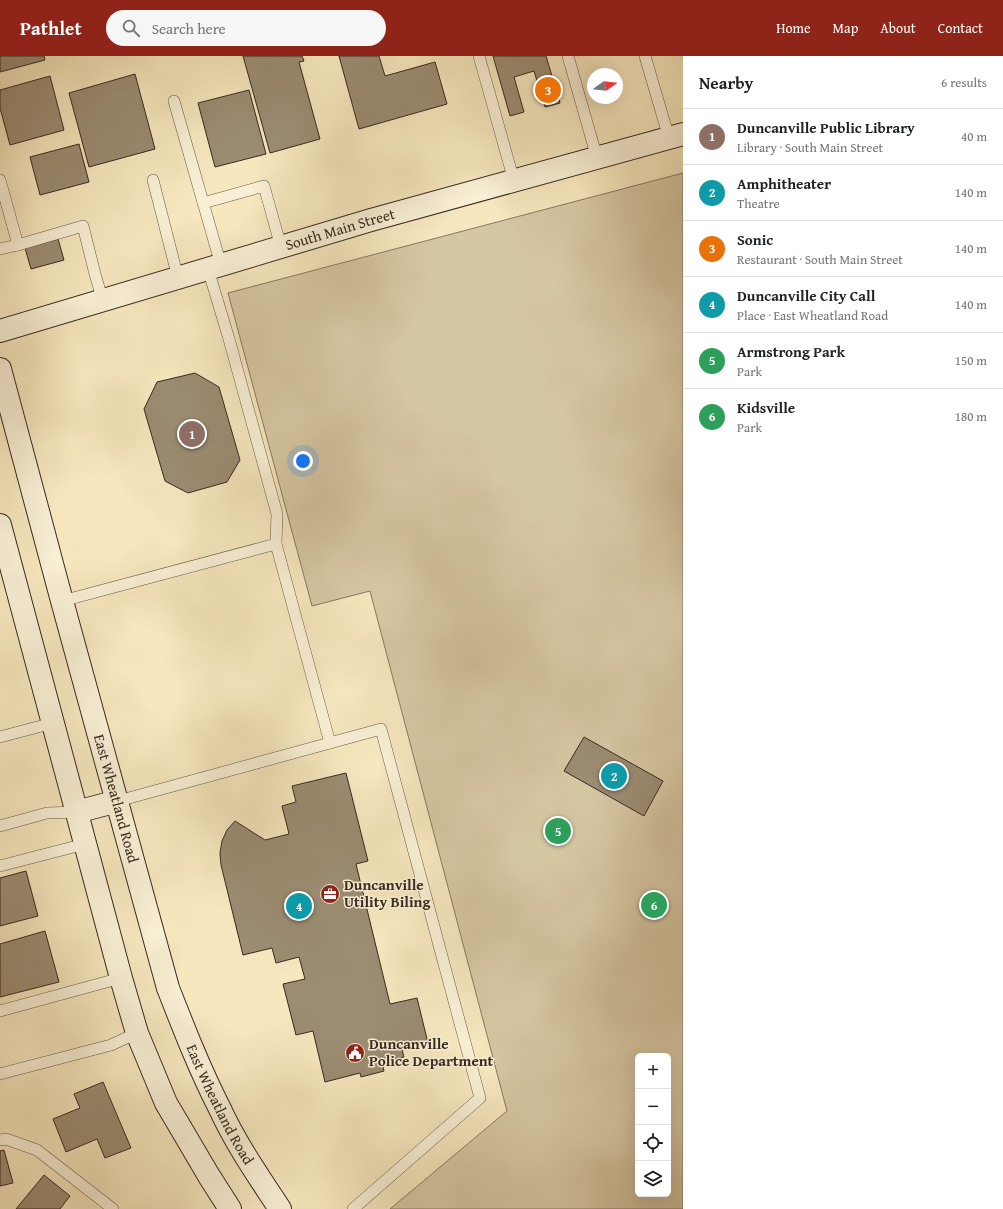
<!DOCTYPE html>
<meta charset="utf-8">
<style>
:root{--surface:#fff;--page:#f6f6f6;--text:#202124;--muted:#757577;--line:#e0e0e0;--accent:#8f2418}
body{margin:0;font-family:"Gentium Book Plus",serif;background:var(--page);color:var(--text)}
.controls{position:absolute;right:12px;bottom:12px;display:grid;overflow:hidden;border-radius:6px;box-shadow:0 4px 16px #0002}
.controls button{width:36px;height:36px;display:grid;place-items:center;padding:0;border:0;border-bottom:1px solid var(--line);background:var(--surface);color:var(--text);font:20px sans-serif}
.compass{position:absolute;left:587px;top:12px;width:36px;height:36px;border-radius:50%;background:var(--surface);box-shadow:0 4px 16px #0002;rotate:75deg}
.you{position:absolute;left:303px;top:405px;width:14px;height:14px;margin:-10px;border:3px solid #fff;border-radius:50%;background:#1a73e8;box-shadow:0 0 0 6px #1a73e833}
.badge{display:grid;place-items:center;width:26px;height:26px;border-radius:50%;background:var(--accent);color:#fff;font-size:13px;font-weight:700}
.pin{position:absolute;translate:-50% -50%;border:2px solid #fff;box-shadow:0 1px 4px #0006}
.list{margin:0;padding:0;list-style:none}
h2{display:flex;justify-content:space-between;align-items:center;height:52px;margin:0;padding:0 16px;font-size:17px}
h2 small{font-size:13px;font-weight:400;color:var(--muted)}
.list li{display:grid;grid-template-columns:26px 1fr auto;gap:12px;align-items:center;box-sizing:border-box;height:56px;padding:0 16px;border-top:1px solid var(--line)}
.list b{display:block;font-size:15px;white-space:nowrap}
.list p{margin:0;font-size:13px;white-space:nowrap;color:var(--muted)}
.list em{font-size:13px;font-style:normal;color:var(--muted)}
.icon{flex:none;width:22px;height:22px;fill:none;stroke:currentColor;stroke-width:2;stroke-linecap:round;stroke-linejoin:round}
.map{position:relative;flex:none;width:683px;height:1153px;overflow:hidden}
header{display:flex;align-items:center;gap:24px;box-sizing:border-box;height:56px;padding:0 20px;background:var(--accent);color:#fff}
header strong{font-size:19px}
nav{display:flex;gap:22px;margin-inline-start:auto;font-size:14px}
.search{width:280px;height:36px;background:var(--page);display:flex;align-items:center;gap:10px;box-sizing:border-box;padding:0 14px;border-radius:22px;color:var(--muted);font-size:15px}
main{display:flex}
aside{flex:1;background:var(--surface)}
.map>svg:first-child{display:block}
.green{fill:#d6c7a3;stroke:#877862;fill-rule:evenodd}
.building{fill:#9b8c72;stroke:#382920}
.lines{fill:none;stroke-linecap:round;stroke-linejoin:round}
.service-casing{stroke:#685848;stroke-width:12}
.secondary-casing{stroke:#382920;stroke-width:24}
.service{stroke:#f9efd5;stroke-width:11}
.secondary{stroke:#f9efd5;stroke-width:22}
.labels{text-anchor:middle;stroke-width:3;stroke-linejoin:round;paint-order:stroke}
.street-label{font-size:15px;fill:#382920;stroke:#f9efd5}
.poi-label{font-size:15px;font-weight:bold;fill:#382920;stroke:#f9efd5;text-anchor:start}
</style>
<header>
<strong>Pathlet</strong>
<div class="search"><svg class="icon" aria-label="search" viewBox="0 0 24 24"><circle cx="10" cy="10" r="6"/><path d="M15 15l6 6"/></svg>Search here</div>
<nav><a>Home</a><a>Map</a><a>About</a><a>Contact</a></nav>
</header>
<main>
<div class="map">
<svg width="683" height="1153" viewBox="0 0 683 1153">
<rect width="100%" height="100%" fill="#f6e7be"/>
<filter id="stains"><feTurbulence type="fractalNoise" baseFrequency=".005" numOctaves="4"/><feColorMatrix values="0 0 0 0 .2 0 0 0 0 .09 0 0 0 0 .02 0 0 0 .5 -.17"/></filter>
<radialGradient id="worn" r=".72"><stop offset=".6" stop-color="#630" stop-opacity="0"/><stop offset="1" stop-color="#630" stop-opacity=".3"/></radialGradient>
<path class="green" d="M 683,117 L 683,1153 L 390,1153 L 507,1055 L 370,535 L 312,550 L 228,237 ZM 638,1000 L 668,1000 L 668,1138 L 638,1138 Z"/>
<g class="building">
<path d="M 0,0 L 44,0 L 45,4 L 0,16 Z"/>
<path d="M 243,0 L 302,0 L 304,5 L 299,6 L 320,83 L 270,97 Z"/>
<path d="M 339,0 L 379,0 L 385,20 L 435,6 L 447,48 L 359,73 Z"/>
<path d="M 493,0 L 546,0 L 560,47 L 545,51 L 534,15 L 514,21 L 524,56 L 510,60 Z"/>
<path d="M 135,18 L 155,93 L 89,111 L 69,37 Z"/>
<path d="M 50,20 L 64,74 L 10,89 L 0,52 L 0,34 Z"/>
<path d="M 249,34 L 266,98 L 215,111 L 198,47 Z"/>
<path d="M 79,88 L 89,126 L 40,139 L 30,101 Z"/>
<path d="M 58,183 L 64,204 L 31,213 L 25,192 Z"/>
<path d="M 195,317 L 219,331 L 240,404 L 227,426 L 188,437 L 165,425 L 144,353 L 157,326 Z"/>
<path d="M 584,681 L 663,725 L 644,760 L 564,715 Z"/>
<path d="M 346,717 L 368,805 L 356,808 L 390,948 L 417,942 L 428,987 L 402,993 L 404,1001 L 382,1006 L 384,1015 L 361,1021 L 360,1017 L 325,1026 L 313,975 L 296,979 L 283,928 L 305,923 L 299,901 L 276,907 L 272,892 L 243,899 L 221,809 L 220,797 L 222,785 L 227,774 L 235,765 L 265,784 L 289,778 L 282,750 L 296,746 L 292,730 Z"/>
<path d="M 26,815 L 38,860 L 0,870 L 0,822 Z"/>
<path d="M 45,875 L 59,926 L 0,941 L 0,888 Z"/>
<path d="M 103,1026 L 131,1092 L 105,1102 L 97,1083 L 66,1096 L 53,1063 L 80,1052 L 74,1038 Z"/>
<path d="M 4,1094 L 13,1127 L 0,1130 L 0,1095 Z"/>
<path d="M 44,1119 L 70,1140 L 60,1153 L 16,1153 Z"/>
</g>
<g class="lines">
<defs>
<g id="service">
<path d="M 479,0 L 514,125"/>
<path d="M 568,0 L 597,102"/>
<path d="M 645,0 L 669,82"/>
<path d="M 174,45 L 221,209"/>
<path d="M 0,124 L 18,189 L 83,170 L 95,218 L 103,245"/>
<path d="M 153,124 L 178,222"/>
<path d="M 203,147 L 264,130 L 281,191"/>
<path d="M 0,193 L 18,189"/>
<path d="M 208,213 L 229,283 L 277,458 L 276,488"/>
<path d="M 62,545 L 276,488 L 330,687"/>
<path d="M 0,681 L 53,667"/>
<path d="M 118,745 L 381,673 L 480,1042 L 353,1153"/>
<path d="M 0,770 L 47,757 L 76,756"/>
<path d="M 0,810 L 85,788"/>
<path d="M 0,955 L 121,922"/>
<path d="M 0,1018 L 111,989 L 137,977"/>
<path d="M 0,1084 L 6,1083 L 37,1094 L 113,1153"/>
</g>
<g id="secondary">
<path id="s1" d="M 0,275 L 371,164 L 683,78"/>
<path id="s2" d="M 0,313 L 62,545 L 168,932 C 184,973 200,1014 220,1053 C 236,1088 259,1121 280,1153"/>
<path d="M 0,469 L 121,922 L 137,977 L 166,1047 L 209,1120 L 230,1153"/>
<path d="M 76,756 L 118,745"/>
</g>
</defs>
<use href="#service" class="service-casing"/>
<use href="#secondary" class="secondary-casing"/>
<use href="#service" class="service"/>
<use href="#secondary" class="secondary"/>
</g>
<defs>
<symbol id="office-disc" viewBox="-11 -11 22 22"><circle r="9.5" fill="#8f2418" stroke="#f9efd5"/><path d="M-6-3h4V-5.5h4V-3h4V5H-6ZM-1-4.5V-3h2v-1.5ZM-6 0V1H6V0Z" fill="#fff"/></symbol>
<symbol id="civic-disc" viewBox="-11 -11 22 22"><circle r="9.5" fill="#8f2418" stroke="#f9efd5"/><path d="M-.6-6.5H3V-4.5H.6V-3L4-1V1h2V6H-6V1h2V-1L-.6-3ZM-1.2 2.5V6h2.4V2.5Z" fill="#fff"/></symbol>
</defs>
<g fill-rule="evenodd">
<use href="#office-disc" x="319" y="827" width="22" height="22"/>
<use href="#civic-disc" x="344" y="986" width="22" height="22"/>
</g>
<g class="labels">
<g class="street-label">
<text dy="5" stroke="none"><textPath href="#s1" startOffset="355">South Main Street</textPath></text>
<text dy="5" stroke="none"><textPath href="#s2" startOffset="445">East Wheatland Road</textPath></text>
<text dy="5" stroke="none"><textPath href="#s2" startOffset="769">East Wheatland Road</textPath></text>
</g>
<g class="poi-label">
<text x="344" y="834">Duncanville<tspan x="344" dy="17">Utility Biling</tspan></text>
<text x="369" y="993">Duncanville<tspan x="369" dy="17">Police Department</tspan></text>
</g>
</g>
<rect width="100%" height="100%" filter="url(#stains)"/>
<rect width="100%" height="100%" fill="url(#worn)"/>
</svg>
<div class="controls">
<button>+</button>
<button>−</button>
<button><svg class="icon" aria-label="locate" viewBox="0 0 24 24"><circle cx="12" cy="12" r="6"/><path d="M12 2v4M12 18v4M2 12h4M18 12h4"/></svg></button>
<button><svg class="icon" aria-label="layers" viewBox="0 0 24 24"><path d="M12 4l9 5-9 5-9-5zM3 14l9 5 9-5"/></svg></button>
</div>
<svg class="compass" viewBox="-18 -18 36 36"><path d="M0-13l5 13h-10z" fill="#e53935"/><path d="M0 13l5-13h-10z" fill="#757577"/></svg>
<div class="you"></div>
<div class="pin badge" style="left:192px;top:378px;background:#8d6e63">1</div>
<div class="pin badge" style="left:614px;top:720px;background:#0f9aa8">2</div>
<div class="pin badge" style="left:548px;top:34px;background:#e8710a">3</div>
<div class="pin badge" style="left:299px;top:850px;background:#0f9aa8">4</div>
<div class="pin badge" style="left:558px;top:775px;background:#2e9e5b">5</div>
<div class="pin badge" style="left:654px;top:849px;background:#2e9e5b">6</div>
</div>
<aside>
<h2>Nearby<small>6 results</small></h2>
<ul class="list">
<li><span class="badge" style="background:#8d6e63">1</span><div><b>Duncanville Public Library</b><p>Library · South Main Street</p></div><em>40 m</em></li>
<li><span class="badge" style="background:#0f9aa8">2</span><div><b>Amphitheater</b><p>Theatre</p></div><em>140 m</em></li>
<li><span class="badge" style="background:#e8710a">3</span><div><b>Sonic</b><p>Restaurant · South Main Street</p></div><em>140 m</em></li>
<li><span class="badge" style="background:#0f9aa8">4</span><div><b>Duncanville City Call</b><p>Place · East Wheatland Road</p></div><em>140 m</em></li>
<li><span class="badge" style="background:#2e9e5b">5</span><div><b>Armstrong Park</b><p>Park</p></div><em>150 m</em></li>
<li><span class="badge" style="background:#2e9e5b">6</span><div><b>Kidsville</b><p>Park</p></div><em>180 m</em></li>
</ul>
</aside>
</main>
